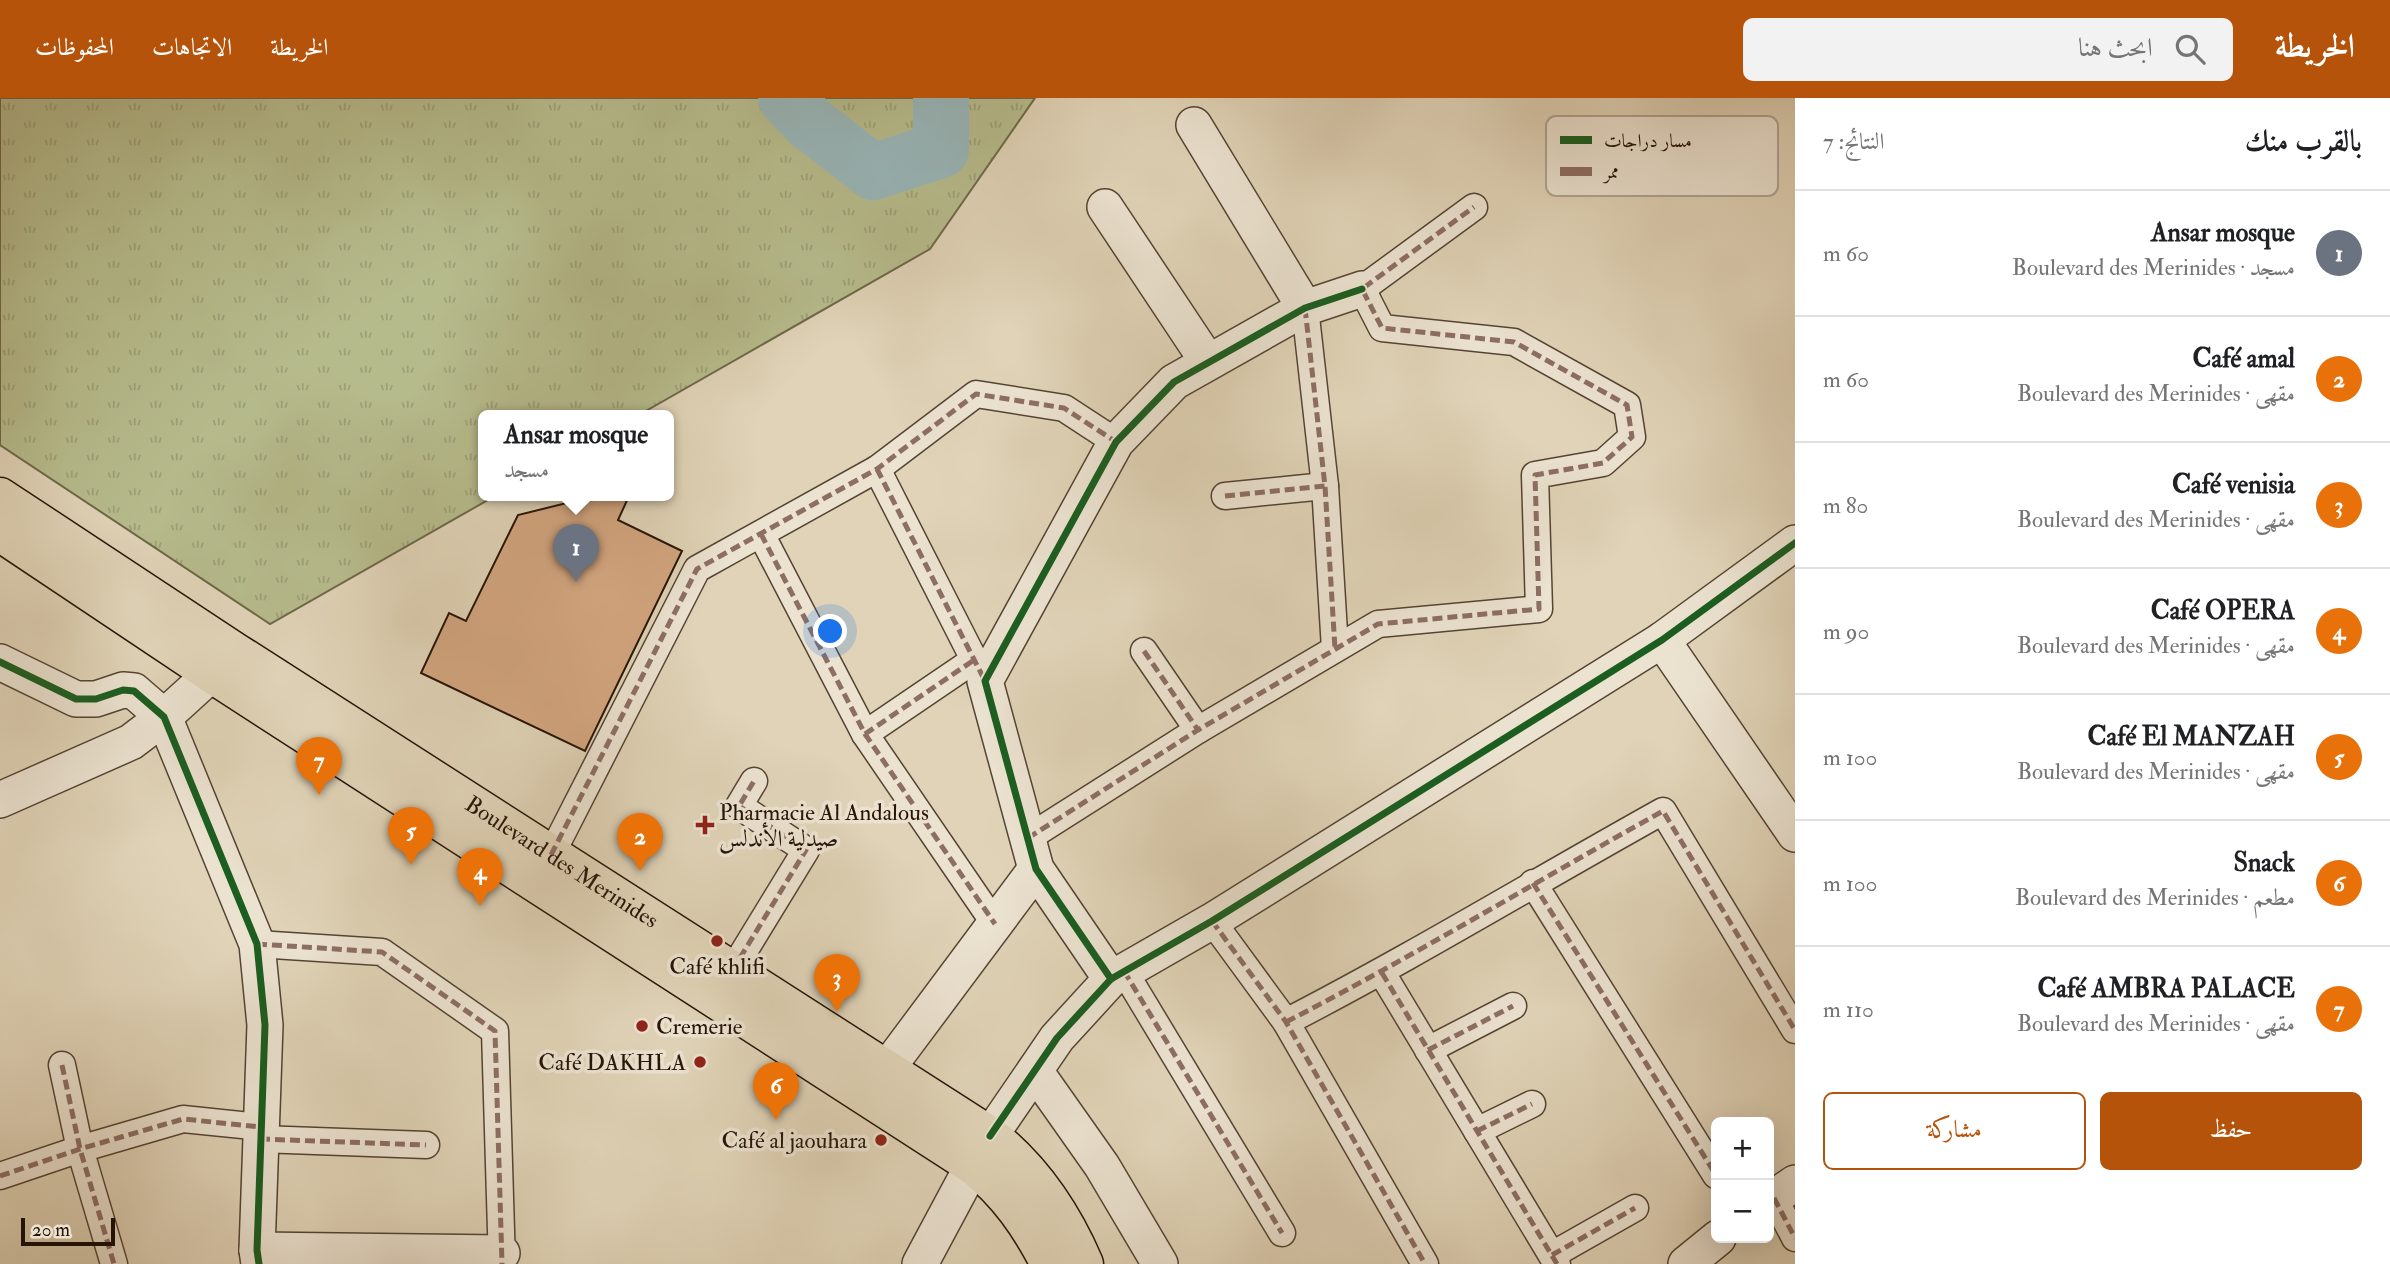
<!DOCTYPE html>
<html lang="ar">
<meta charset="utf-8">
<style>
:root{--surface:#fff;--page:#f2f2f2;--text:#202124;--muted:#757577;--line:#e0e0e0;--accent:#b45309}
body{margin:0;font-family:"IM FELL Double Pica",Amiri,serif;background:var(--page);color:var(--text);direction:rtl}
.controls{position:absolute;right:21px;bottom:21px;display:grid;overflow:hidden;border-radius:10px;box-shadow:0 7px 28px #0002}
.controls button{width:63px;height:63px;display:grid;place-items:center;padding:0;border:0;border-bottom:2px solid var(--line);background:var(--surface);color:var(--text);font:35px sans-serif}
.scale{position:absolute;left:21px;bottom:18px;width:94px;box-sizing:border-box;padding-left:7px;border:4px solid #261407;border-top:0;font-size:19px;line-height:24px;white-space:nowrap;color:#261407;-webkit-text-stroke:5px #ebe2d0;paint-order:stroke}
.you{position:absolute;left:831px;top:534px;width:24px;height:24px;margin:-18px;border:5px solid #fff;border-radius:50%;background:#1a73e8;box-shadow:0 0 0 10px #1a73e833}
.badge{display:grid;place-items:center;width:46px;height:46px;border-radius:50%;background:var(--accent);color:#fff;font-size:23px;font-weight:700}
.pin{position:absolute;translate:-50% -58px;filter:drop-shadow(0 2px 4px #0008)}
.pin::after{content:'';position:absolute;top:37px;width:24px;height:21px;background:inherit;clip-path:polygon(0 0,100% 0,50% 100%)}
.popup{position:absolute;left:478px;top:312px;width:196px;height:91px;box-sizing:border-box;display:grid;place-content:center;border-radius:10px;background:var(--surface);filter:drop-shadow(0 2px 5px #0005);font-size:23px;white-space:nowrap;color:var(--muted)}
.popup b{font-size:26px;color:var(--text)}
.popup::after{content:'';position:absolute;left:50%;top:100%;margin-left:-14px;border:14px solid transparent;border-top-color:var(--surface)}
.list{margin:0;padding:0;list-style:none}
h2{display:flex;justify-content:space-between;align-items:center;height:91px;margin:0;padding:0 28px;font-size:30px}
h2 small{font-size:23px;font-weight:400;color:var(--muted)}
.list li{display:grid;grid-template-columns:46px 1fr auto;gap:21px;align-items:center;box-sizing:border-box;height:126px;padding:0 28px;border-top:2px solid var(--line)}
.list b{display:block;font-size:26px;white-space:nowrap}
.list p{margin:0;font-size:23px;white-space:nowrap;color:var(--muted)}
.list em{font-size:23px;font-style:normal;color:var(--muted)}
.actions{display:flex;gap:14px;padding:21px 28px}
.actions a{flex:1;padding:16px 0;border:2px solid var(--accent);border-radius:10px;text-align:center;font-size:24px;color:var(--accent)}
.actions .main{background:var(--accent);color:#fff}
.icon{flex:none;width:38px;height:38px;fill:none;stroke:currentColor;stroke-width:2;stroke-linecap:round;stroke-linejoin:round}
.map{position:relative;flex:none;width:1795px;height:1166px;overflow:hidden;direction:ltr}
header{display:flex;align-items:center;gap:42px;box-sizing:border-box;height:98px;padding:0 35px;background:var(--accent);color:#fff}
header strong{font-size:33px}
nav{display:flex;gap:38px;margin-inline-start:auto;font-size:24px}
.search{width:490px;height:63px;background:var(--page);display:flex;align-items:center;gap:18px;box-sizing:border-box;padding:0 24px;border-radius:10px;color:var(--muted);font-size:26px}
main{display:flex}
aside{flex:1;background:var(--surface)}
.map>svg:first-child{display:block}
.grass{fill:url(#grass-tufts);stroke:#6e684a;stroke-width:2}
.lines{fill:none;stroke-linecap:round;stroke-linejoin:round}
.river{stroke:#98b6b9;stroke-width:56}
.building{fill:#d2a57f;stroke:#261407;stroke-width:2}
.pedestrian-casing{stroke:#544433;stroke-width:29}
.minor-casing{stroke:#544433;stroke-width:38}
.primary-casing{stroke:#261407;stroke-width:41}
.pedestrian{stroke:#ebe2d0;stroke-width:26}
.minor{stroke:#ebe2d0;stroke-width:35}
.primary{stroke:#e0d3b7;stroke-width:38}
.quiet{stroke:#8d6e63;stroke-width:5;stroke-dasharray:10 5;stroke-linecap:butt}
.cycleway-casing{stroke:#ebe2d0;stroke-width:11}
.cycleway{stroke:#1b5e20;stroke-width:7}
.poi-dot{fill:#8f2418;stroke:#ebe2d0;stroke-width:2.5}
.labels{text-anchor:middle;stroke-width:7;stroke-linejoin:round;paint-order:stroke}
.poi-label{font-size:23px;fill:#261407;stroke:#ebe2d0;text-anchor:start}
.street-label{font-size:23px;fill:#261407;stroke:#ebe2d0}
.key{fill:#ebe2d0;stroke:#b0a494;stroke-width:2}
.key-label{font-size:19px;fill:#261407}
</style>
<header>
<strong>الخريطة</strong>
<div class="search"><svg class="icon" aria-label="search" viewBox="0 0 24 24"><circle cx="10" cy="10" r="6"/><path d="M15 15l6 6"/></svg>ابحث هنا</div>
<nav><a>الخريطة</a><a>الاتجاهات</a><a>المحفوظات</a></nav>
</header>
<main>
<aside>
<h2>بالقرب منك<small>النتائج: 7</small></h2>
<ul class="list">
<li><span class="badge" style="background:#6b7280">1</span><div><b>Ansar mosque</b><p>مسجد · Boulevard des Merinides</p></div><em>60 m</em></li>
<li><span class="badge" style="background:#e8710a">2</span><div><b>Café amal</b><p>مقهى · Boulevard des Merinides</p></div><em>60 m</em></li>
<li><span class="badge" style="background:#e8710a">3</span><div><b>Café venisia</b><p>مقهى · Boulevard des Merinides</p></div><em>80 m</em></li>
<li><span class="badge" style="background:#e8710a">4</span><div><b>Café OPERA</b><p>مقهى · Boulevard des Merinides</p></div><em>90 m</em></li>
<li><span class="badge" style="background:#e8710a">5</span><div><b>Café El MANZAH</b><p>مقهى · Boulevard des Merinides</p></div><em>100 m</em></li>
<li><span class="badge" style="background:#e8710a">6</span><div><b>Snack</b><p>مطعم · Boulevard des Merinides</p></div><em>100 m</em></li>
<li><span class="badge" style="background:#e8710a">7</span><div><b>Café AMBRA PALACE</b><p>مقهى · Boulevard des Merinides</p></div><em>110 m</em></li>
</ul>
<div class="actions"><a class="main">حفظ</a><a>مشاركة</a></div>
</aside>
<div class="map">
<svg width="1795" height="1166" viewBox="0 0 1795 1166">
<defs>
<pattern id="grass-tufts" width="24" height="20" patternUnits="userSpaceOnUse" patternTransform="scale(1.75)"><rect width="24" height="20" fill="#b6bb8c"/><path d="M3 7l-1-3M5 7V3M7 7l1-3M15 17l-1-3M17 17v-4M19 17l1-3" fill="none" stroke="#9ca077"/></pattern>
</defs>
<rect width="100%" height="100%" fill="#e0d3b7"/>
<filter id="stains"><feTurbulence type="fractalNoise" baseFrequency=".00286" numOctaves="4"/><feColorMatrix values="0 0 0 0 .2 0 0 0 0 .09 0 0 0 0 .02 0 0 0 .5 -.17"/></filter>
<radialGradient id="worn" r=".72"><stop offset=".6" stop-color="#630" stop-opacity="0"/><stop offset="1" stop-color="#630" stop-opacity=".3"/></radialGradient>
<path class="grass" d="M 0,0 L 1035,0 L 930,151 L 637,318 L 483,318 L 483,398 L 495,398 L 270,526 L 0,347 Z"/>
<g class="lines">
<path class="river" d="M 786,0 L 810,25 L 873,74 L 941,52 L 941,0"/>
</g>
<path class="building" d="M 574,398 L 629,398 L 618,422 L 682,453 L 585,653 L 421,575 L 449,515 L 466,523 L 518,417 L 571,404 Z"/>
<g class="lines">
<defs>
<g id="pedestrian">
<path d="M 1305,210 L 1325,388 L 1335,551"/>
<path d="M 877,371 L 985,583"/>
<path d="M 1225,398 L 1325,388"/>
<path d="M 761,436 L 865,636 L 995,826"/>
<path d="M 1144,553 L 1198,632"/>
<path d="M 865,636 L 974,562"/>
<path d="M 1028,740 L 1198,632 L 1378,526 L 1539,511 L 1535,377 L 1603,365 L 1632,339 L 1627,307 L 1514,244 L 1382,230 L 1362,191 L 1474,109"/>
<path d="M 551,757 L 697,471 L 877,371 L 976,296 L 1064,310 L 1116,344"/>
<path d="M 1533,785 L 1716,1077"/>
<path d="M 1212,823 L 1286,924 L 1425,1166"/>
<path d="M 257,846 L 382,854 L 495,933 L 502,1166"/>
<path d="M 732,873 L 806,752 L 739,708 L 754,683"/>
<path d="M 1124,873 L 1282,1135"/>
<path d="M 1382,875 L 1557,1166"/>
<path d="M 1286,924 C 1414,858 1537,783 1663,713 L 1795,932"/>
<path d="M 1428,952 L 1513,908"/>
<path d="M 62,967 L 80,1051 L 114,1166"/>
<path d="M 1477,1033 L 1532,1006"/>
<path d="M 260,1041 L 426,1047"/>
<path d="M 0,1078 L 80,1051 L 183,1021 L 261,1029"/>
<path d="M 1774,1100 L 1795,1140"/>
<path d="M 1552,1157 L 1635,1110"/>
</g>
<g id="minor">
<path d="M 1194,27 L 1305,210"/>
<path d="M 1105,109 L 1208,264"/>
<path d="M 1662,542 L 1795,736"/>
<path d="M 0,564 L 76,601 L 96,601 L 123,592 L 134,593 L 164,619 L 257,846 L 265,927 L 257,1152 L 259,1166"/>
<path d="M 0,702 L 131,644 L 164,619 L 232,557"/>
<path d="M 1111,881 L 1036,771 L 985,583 L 1116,344 L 1174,284 L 1305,210 L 1362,191"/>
<path d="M 886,972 L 1036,771"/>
<path d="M 1035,973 L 1102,1068 L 1160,1166"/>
<path d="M 990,1038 L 1057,940 L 1111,881 L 1212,823 L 1662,542 L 1795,445"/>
<path d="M 1769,1103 L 1795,1085"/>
<path d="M 257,1152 L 502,1155"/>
<path d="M 920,1166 L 973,1067"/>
<path d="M 1686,1166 L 1718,1140"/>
</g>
<g id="primary">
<path id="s1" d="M 0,399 L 235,554 L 990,1038 C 1033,1072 1062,1115 1084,1166"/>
<path d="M 0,434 L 211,575 L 973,1067 C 1008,1095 1030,1127 1050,1166"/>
</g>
</defs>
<use href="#pedestrian" class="pedestrian-casing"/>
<use href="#minor" class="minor-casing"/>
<use href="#primary" class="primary-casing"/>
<use href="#pedestrian" class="pedestrian"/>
<use href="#minor" class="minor"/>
<use href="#primary" class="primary"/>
<g class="quiet">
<path d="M 1305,210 L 1325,388 L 1335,551"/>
<path d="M 877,371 L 985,583"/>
<path d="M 1225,398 L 1325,388"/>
<path d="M 761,436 L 865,636 L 995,826"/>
<path d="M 1144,553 L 1198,632"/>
<path d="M 865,636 L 974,562"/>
<path d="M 1028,740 L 1198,632 L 1378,526 L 1539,511 L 1535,377 L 1603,365 L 1632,339 L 1627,307 L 1514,244 L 1382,230 L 1362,191 L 1474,109"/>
<path d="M 551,757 L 697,471 L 877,371 L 976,296 L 1064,310 L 1116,344"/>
<path d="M 1533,785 L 1716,1077"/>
<path d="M 1212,823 L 1286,924 L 1425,1166"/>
<path d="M 257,846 L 382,854 L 495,933 L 502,1166"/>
<path d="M 732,873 L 806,752 L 739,708 L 754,683"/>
<path d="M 1124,873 L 1282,1135"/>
<path d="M 1382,875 L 1557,1166"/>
<path d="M 1286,924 C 1414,858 1537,783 1663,713 L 1795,932"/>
<path d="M 1428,952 L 1513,908"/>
<path d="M 62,967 L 80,1051 L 114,1166"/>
<path d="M 1477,1033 L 1532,1006"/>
<path d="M 260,1041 L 426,1047"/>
<path d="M 0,1078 L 80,1051 L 183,1021 L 261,1029"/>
<path d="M 1774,1100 L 1795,1140"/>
<path d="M 1552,1157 L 1635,1110"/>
</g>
<defs>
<g id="cycleway">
<path d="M 0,564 L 76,601 L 96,601 L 123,592 L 134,593 L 164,619 L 257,846 L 265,927 L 257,1152 L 259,1166"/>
<path d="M 1111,881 L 1036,771 L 985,583 L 1116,344 L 1174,284 L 1305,210 L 1362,191"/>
<path d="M 990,1038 L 1057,940 L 1111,881 L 1212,823 L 1662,542 L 1795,445"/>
</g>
</defs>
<use href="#cycleway" class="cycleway-casing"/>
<use href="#cycleway" class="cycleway"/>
</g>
<g class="poi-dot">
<path d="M701.5 716.5h7v7h7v7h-7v7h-7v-7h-7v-7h7z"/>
<circle cx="717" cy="843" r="7"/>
<circle cx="642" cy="928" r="7"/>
<circle cx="700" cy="964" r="7"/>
<circle cx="881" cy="1042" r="7"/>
</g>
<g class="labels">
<g class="poi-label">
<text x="719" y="722">Pharmacie Al Andalous<tspan x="719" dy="26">صيدلية الأندلس</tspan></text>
<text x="717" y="876" text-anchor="middle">Café khlifi</text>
<text x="656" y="936">Cremerie</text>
<text x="686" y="972" text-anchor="end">Café DAKHLA</text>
<text x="867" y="1050" text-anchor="end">Café al jaouhara</text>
</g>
<g class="street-label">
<text dy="8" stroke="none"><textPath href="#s1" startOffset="670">Boulevard des Merinides</textPath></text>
</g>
</g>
<rect x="1546" y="18" width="232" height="80" rx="10" class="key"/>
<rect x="1560" y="38" width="32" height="8" fill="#1b5e20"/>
<rect x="1560" y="69" width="32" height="9" fill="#8d6e63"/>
<g class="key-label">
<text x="1604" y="49">مسار دراجات</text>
<text x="1604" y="80">ممر</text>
</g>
<rect width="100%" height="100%" filter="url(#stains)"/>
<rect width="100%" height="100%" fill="url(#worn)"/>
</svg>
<div class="controls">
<button>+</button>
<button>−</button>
</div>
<div class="scale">20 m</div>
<div class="you"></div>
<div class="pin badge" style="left:576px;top:484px;background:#6b7280">1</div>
<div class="popup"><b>Ansar mosque</b>مسجد</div>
<div class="pin badge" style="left:640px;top:773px;background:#e8710a">2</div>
<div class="pin badge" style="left:837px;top:914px;background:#e8710a">3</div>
<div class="pin badge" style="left:480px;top:808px;background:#e8710a">4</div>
<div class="pin badge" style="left:411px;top:767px;background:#e8710a">5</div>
<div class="pin badge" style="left:776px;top:1022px;background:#e8710a">6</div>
<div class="pin badge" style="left:319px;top:697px;background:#e8710a">7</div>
</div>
</main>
